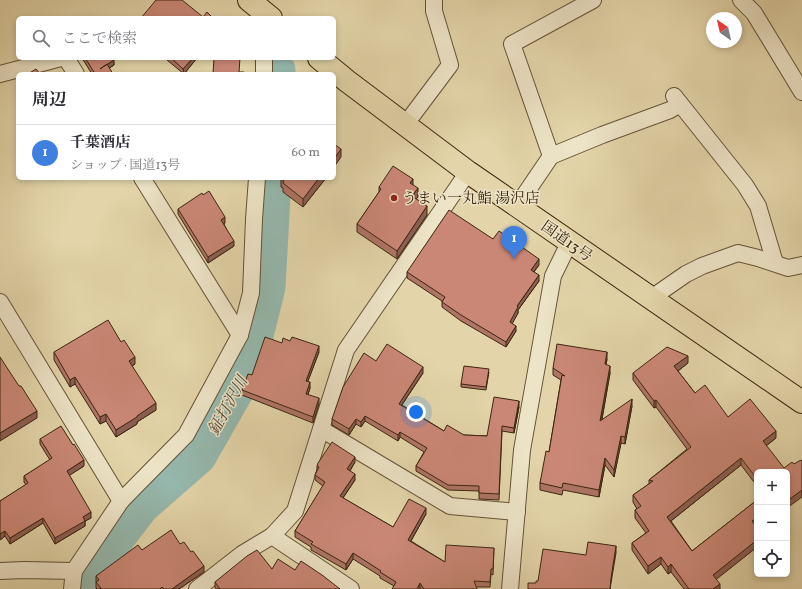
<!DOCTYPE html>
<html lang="ja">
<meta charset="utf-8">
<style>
:root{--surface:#fff;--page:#f7f7f7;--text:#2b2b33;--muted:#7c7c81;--line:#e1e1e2;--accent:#0f766e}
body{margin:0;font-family:Vollkorn,"Noto Serif JP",serif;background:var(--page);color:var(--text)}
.controls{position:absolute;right:12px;bottom:12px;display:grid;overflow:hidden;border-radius:6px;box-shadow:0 2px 6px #0003}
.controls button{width:36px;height:36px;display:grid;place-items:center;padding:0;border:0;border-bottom:1px solid var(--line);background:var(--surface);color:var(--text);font:20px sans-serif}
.compass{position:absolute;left:706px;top:12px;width:36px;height:36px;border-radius:50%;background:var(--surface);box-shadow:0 2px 6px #0003;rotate:326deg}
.you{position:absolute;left:416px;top:412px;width:14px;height:14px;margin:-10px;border:3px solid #fff;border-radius:50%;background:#1a73e8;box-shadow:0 0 0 6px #1a73e833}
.badge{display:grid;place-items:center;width:26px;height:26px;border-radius:50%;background:var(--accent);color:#fff;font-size:13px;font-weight:700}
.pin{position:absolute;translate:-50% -33px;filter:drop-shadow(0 1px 2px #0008)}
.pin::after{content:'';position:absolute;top:21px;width:14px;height:12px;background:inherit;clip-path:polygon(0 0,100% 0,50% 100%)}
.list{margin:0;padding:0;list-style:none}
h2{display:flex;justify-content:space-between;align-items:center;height:52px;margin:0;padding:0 16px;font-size:17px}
h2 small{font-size:13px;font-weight:400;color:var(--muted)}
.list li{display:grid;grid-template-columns:26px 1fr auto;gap:12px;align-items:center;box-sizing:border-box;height:56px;padding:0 16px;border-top:1px solid var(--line)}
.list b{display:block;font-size:15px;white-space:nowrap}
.list p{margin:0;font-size:13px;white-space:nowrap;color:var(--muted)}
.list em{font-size:13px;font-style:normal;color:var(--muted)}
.icon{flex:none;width:22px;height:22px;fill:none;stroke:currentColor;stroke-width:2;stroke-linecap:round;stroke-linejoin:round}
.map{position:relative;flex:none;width:802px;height:589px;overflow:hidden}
.search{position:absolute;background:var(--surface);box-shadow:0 2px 6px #0003;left:16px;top:16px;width:320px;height:44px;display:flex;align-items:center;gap:10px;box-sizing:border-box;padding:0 14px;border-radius:6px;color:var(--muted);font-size:15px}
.panel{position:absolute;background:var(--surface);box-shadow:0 2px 6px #0003;left:16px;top:72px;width:320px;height:108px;border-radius:6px}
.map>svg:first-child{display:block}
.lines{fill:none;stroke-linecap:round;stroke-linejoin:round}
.river{stroke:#95b8ad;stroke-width:37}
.street-casing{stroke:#655236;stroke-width:18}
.highway-casing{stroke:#3b2610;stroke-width:24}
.street{stroke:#ede4c7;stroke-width:16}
.highway{stroke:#e3d5a9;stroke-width:22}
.wall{fill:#ae7465;stroke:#3b2610}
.shaded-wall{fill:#8d5e53;stroke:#3b2610}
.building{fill:#ca8776;stroke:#3b2610}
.poi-dot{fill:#8f2418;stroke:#ede4c7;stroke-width:1.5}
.labels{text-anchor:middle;stroke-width:3;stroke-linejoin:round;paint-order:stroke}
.poi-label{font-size:15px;fill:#3b2610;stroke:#ede4c7;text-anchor:start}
.street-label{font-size:15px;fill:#3b2610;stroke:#ede4c7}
.water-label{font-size:16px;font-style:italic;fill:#524a37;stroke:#ede4c7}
</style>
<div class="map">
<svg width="802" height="589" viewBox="0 0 802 589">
<rect width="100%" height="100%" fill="#e3d5a9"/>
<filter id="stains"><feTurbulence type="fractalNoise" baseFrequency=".005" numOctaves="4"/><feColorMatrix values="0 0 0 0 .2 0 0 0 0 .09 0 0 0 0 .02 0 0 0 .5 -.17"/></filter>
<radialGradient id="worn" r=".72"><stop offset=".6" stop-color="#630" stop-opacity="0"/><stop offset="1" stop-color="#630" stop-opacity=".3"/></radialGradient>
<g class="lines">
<g class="river">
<path d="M 277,74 L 277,70"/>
<path d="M 86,589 L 91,571 L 141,506 L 198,456 L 246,372 L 267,287 L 273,178"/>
</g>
<defs>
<g id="street">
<path d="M 741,0 L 754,13 L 802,92"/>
<path d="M 66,58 L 76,74"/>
<path d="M 0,74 L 61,58"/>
<path d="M 264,74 L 264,58"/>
<path d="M 674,96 L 745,185 L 758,206 L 775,263"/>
<path d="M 405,125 L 450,65 L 434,11 L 434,0"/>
<path d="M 551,156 L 512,44 L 593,0"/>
<path d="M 142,178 L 240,335"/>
<path d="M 517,206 L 551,156 L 602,135 L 670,110 L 680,104"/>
<path d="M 653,300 L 660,292 L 686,274 L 702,266 L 738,253 L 758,258 L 788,268 L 802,265"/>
<path d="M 0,302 L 121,501"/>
<path d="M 321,429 L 450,506 L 517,512"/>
<path d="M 0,571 L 24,570 L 74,571"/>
<path d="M 72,589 L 74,571 L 121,501 L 186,435 L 240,335 L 251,293 L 254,219 L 257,178"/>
<path d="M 197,589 L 242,554 L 272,536"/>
<path d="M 351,589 L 272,536 L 295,511 L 346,350 L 468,172"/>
<path d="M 510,589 L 522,450 L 553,276 L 569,243"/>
</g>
<g id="highway">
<path d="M 249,0 L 271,18"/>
<path d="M 319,58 L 347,81 L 468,172 L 802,402"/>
</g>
</defs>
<use href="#street" class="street-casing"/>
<use href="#highway" class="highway-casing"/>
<use href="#street" class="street"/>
<use href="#highway" class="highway"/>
</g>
<g class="wall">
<path d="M 82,58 L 113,58 L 114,65 L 109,68 L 92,74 Z"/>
<path d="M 167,58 L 197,58 L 184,74 L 167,60 Z"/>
<path d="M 281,178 L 326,178 L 303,207 L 283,192 L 283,188 L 281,187 Z"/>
<path d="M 379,187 L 418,197 L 416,199 L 427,215 L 397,259 L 357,232 L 357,224 L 379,192 Z"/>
<path d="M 178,209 L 225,223 L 224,224 L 234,246 L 208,263 L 178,214 Z"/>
<path d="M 493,239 L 539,265 L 534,272 L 539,281 L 518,310 L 518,313 L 512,323 L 516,331 L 506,347 L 461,321 L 442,307 L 442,301 L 407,278 L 407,272 Z"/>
<path d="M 282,343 L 319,352 L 308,381 L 310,388 L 308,395 L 319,404 L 313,423 L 242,395 L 242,390 L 252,375 Z"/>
<path d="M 54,352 L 135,364 L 132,366 L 156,410 L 137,422 L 137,424 L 116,437 L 106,421 L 100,424 L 75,384 L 70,387 L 54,360 Z"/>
<path d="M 607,359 L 606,365 L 610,373 L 602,420 L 632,406 L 625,444 L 621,443 L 614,477 L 605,465 L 599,497 L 563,490 L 562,495 L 540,490 L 540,483 L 549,452 L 561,380 L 553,375 L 553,368 Z"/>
<path d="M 376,361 L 423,373 L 402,405 L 444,431 L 464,435 L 487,436 L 519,407 L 514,433 L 502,431 L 499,500 L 479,499 L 479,491 L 448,490 L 416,471 L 416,466 L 424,452 L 400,437 L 398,441 L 365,421 L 361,427 L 356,424 L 349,435 L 332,425 L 332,419 Z"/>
<path d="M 688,363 L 678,371 L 695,393 L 728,417 L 776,438 L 766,446 L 802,497 L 757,472 L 757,486 L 741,465 L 671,521 L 692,551 L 757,500 L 757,525 L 755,526 L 757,547 L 716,579 L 720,589 L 684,589 L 671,572 L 668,574 L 661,564 L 648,574 L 632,550 L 632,543 L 646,533 L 635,518 L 635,510 L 637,509 L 633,502 L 633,495 L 649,484 L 649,480 L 687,449 L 656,407 L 654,408 L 633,380 L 633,373 Z"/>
<path d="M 489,372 L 486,390 L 461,387 L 461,384 Z"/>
<path d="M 40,439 L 84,466 L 69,475 L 91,518 L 85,521 L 85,526 L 55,544 L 43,523 L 10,544 L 5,536 L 0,540 L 0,501 L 26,485 L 24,482 L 24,476 L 50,460 L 40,444 Z"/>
<path d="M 355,462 L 350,471 L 355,480 L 343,498 L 393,527 L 426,514 L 411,541 L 445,562 L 494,548 L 493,575 L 491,574 L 490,587 L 476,587 L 477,589 L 421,589 L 394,586 L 380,578 L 380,576 L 353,559 L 346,570 L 311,550 L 311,547 L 295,537 L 295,531 L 323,486 L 315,480 L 315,475 L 317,470 L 317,466 Z"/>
<path d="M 180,544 L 191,552 L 204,572 L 179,589 L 97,589 L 96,588 L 96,576 L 142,550 Z"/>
<path d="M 272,569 L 295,570 L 340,589 L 216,589 L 215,587 L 215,582 Z"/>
</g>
<g class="shaded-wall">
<path d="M 193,58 L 197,58 L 184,74 L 183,69 Z"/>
<path d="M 114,60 L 114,65 L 100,74 L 100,69 Z"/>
<path d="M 341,149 L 341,157 L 334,167 L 334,159 Z"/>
<path d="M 319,178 L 326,178 L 303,207 L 303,199 Z"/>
<path d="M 413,179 L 413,187 L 410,183 Z"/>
<path d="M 418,188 L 418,197 L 412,204 L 412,196 Z"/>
<path d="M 427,206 L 427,215 L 397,259 L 397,251 Z"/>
<path d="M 225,217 L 225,223 L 221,225 L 221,220 Z"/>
<path d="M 234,241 L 234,246 L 208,263 L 208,257 Z"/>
<path d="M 539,259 L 539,265 L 531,275 L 531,270 Z"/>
<path d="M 539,275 L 539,281 L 518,310 L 518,313 L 510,328 L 510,322 L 517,306 Z"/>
<path d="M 516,326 L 516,331 L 506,347 L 506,342 Z"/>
<path d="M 319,346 L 319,352 L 306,386 L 306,381 Z"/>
<path d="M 607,352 L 607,359 L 605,371 L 605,364 Z"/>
<path d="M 688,356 L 688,363 L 674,374 L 674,366 Z"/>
<path d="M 135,357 L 135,364 L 129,368 L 129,361 Z"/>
<path d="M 610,366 L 610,373 L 600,428 L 600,421 Z"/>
<path d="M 423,367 L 423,373 L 399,409 L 399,404 Z"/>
<path d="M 75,377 L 75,384 L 70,387 L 70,380 Z"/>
<path d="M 310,382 L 310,388 L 306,400 L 306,394 Z"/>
<path d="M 319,398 L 319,404 L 313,423 L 313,417 Z"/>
<path d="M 632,399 L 632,406 L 625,444 L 625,437 Z"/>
<path d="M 656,400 L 656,407 L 654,408 L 654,401 Z"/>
<path d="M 519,401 L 519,407 L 514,433 L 514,428 Z"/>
<path d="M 156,403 L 156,410 L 137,422 L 137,424 L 116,437 L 116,430 Z"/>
<path d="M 37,411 L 37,418 L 0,441 L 0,433 Z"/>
<path d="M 106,414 L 106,421 L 100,424 L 100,417 Z"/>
<path d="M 365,416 L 365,421 L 361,427 L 361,422 Z"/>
<path d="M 356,419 L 356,424 L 349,435 L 349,429 Z"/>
<path d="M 776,431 L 776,438 L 763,448 L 763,441 Z"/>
<path d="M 400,432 L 400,437 L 398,441 L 398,435 Z"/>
<path d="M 621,436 L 621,443 L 614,477 L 614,470 Z"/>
<path d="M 355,457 L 355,462 L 347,475 L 347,469 Z"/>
<path d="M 605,458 L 605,465 L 599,497 L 599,490 Z"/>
<path d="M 741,458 L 741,465 L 667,524 L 667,517 Z"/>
<path d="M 84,460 L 84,466 L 67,477 L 67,471 Z"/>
<path d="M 355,474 L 355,480 L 340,502 L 340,496 Z"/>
<path d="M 802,490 L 802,497 L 787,508 L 787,501 Z"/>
<path d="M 426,508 L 426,514 L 408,546 L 408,540 Z"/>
<path d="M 91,512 L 91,518 L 85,521 L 85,526 L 55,544 L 55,538 L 83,517 Z"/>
<path d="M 43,518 L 43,523 L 10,544 L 10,538 Z"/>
<path d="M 757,518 L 757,525 L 752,528 L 752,521 Z"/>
<path d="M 5,531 L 5,536 L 0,540 L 0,534 Z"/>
<path d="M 757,540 L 757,547 L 713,582 L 713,575 Z"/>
<path d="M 616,546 L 616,553 L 610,589 L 611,578 Z"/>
<path d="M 353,553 L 353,559 L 346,570 L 346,564 Z"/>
<path d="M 661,557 L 661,564 L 648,574 L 648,566 Z"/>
<path d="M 671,564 L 671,572 L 668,574 L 668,567 Z"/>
<path d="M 204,566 L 204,572 L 179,589 L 172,589 Z"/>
<path d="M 420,583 L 420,589 L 417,589 Z"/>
<path d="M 720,584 L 720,589 L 713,589 Z"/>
</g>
<g class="building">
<path d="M 156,0 L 182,0 L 203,17 L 207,12 L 213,18 L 141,18 Z"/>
<path d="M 85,58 L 113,58 L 114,60 L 100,69 L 107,64 L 113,74 L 92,74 L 94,72 Z"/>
<path d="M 171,58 L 193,58 L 183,69 Z"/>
<path d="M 214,58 L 240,58 L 239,72 L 244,72 L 244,74 L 213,74 Z"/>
<path d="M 36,69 L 40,74 L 28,74 Z"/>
<path d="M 334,144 L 341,149 L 334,159 Z"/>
<path d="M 393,166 L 413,179 L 410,183 L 418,188 L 412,196 L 427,206 L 397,251 L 357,224 L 381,189 L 379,187 Z"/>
<path d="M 282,178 L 319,178 L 303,199 L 283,183 L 284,181 L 281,179 Z"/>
<path d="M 209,191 L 225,217 L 221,220 L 234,241 L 208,257 L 178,209 L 202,193 L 203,195 Z"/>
<path d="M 449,210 L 493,239 L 499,231 L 539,259 L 531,270 L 539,275 L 517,306 L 518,307 L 510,322 L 516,326 L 506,342 L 461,315 L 442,302 L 445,297 L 407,272 Z"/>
<path d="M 108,320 L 121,342 L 124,340 L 135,357 L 129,361 L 156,403 L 137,416 L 137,417 L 116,430 L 106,414 L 100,417 L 75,377 L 70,380 L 54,352 Z"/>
<path d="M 265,337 L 282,343 L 283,338 L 290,341 L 292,337 L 319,346 L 306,381 L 310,382 L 306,394 L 319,398 L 313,417 L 242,390 L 248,374 L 252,375 Z"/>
<path d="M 387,344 L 423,367 L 399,404 L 444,431 L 447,425 L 464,435 L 487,436 L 494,397 L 519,401 L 514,428 L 502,426 L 499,494 L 479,493 L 479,486 L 448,485 L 416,466 L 427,448 L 400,432 L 398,435 L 365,416 L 361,422 L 356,419 L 349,429 L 332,419 L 343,387 L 364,353 L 376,361 Z"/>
<path d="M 557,344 L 607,352 L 605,364 L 610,366 L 600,421 L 632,399 L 625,437 L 621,436 L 614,470 L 605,458 L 599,490 L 563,483 L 562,488 L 540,483 L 546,451 L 549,452 L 562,375 L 565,376 L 553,368 Z"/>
<path d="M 667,347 L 688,356 L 674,366 L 695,393 L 705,385 L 728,417 L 750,399 L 776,431 L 763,441 L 784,468 L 792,462 L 794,464 L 801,460 L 802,461 L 802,490 L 787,501 L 787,472 L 757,472 L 757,479 L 741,458 L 667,517 L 692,551 L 757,500 L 757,518 L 752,521 L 757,528 L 757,540 L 713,575 L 720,584 L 713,589 L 689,589 L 671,564 L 668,567 L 661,557 L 648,566 L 632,543 L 649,531 L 635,510 L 641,506 L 633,495 L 653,481 L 649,480 L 691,447 L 656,400 L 654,401 L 633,373 Z"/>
<path d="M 0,357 L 19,386 L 21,386 L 37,411 L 0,433 Z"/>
<path d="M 464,366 L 489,369 L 486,387 L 461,384 Z"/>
<path d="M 61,426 L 73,445 L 74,444 L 84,460 L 67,471 L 91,512 L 83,517 L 85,521 L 55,538 L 43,518 L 10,538 L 5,531 L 0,534 L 0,501 L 28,483 L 24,476 L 52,458 L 40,439 Z"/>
<path d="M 332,442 L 355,457 L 347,469 L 355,474 L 340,496 L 393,527 L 409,499 L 426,508 L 408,540 L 445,562 L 446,545 L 494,548 L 493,569 L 491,569 L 490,582 L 474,581 L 477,589 L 424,589 L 420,583 L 417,589 L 392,589 L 396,582 L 380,572 L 381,571 L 353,553 L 346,564 L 311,544 L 313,542 L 295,531 L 325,482 L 315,475 L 319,467 L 317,466 L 318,463 Z"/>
<path d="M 171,530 L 180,544 L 184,542 L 191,552 L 193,551 L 204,566 L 172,589 L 164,589 L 162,587 L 160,589 L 100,589 L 101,588 L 96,582 L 99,580 L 96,576 L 138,545 L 142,550 Z"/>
<path d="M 588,542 L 616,546 L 611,578 L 610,589 L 528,589 L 528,583 L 536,583 L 536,581 L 538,581 L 543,549 L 586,555 Z"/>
<path d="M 257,550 L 272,569 L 278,559 L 295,570 L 301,561 L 322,575 L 340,589 L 220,589 L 215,582 L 247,556 Z"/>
</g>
<circle class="poi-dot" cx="394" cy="198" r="4"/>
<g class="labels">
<g class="poi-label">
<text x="402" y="203">うまい一丸鮨 湯沢店</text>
</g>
<g class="street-label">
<text transform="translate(567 241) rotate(35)" y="5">国道13号</text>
</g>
<g class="water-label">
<text transform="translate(227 405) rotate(-61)" y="6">鉦打沢川</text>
</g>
</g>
<rect width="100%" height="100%" filter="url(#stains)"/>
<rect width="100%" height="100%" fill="url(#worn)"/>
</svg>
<div class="controls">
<button>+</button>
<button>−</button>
<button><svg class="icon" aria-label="locate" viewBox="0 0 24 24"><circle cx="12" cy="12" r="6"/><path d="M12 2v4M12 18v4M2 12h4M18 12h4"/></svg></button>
</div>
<svg class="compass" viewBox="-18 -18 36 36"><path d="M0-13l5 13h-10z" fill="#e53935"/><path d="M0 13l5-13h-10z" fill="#7c7c81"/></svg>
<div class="you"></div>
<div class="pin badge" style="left:514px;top:259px;background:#3f7fe0">1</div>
<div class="search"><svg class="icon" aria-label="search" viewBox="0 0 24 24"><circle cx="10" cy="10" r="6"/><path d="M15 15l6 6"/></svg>ここで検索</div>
<section class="panel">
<h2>周辺<small></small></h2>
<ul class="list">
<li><span class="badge" style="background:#3f7fe0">1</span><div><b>千葉酒店</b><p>ショップ · 国道13号</p></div><em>60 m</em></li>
</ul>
</section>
</div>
